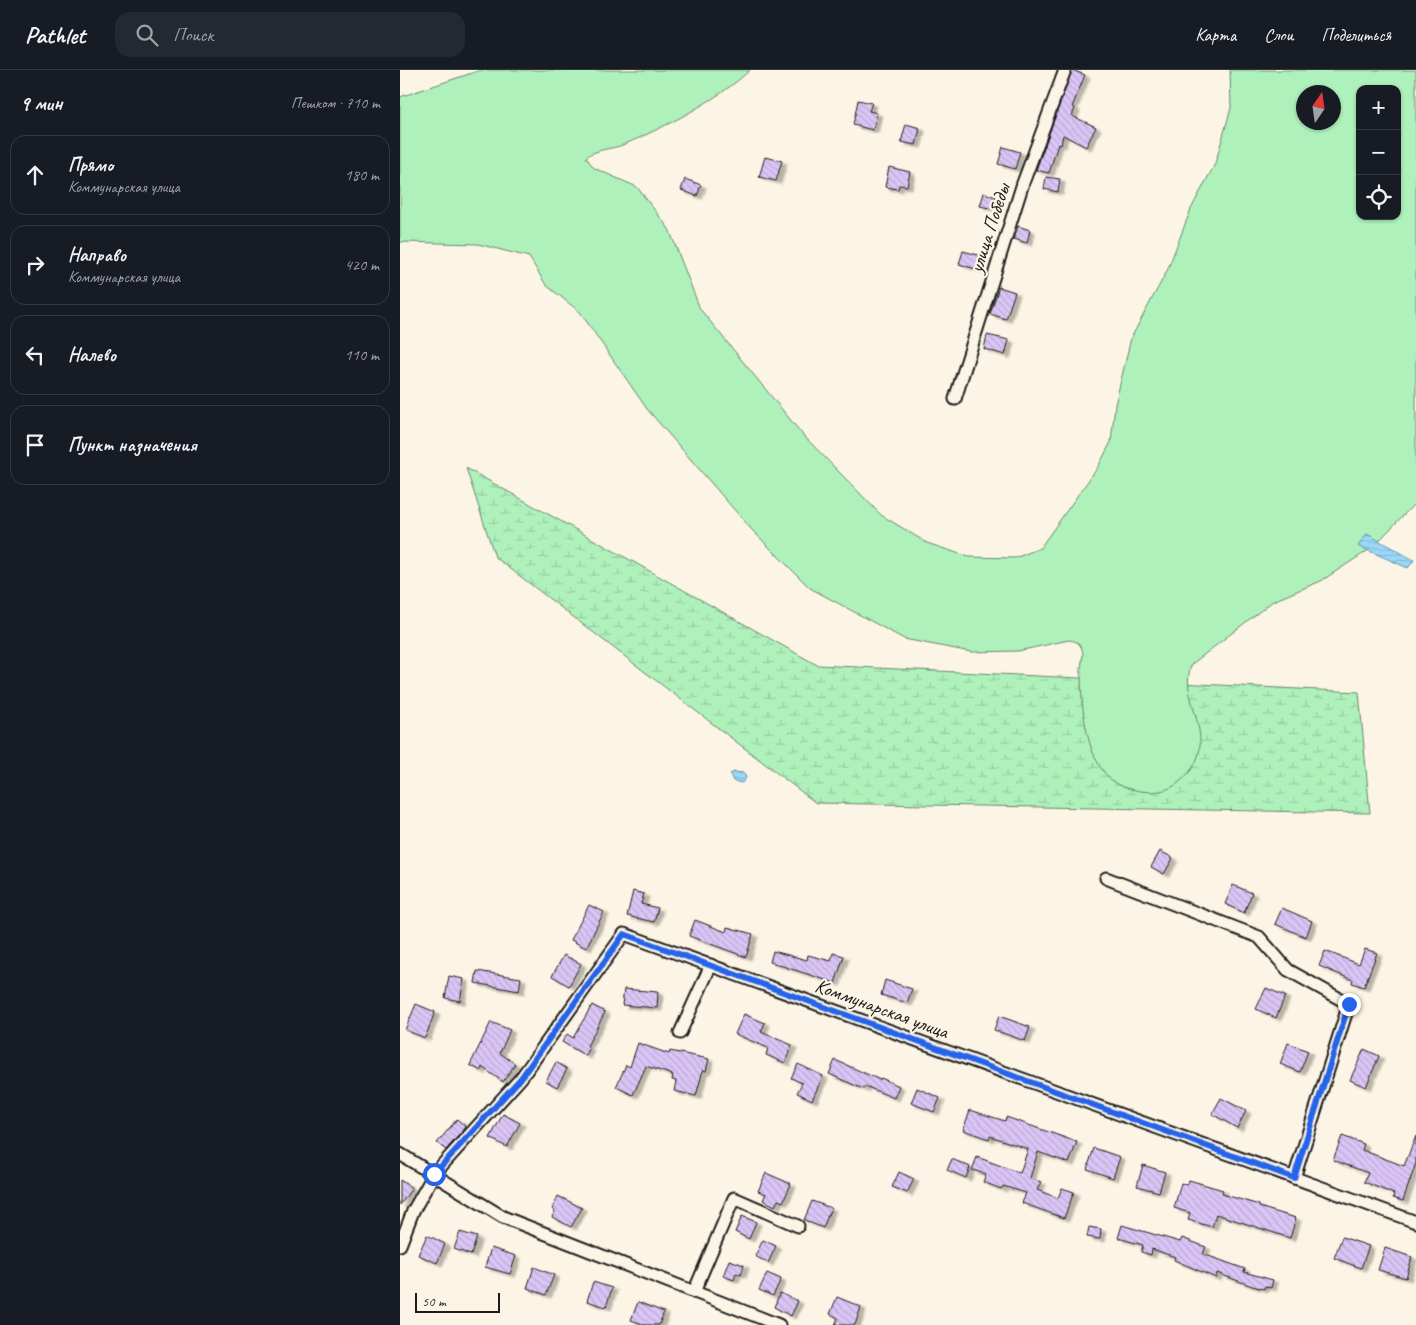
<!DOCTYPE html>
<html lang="ru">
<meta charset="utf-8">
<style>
:root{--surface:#171b24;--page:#242831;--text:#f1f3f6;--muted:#9ea1a6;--line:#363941}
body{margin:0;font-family:Caveat,sans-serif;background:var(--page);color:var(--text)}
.controls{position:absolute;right:15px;top:15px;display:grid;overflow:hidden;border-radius:10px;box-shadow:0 1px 4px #0004}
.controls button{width:45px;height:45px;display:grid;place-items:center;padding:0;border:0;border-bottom:1px solid var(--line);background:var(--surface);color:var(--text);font:25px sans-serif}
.compass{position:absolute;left:896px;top:15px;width:45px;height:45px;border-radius:50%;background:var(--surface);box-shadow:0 1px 4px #0004;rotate:13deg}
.scale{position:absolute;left:15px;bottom:12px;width:85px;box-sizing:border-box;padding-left:5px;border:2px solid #1c1c1c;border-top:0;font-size:14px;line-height:18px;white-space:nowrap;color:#1c1c1c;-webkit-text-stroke:4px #fcf5e5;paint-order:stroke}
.stop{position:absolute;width:15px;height:15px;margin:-11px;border:4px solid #2563eb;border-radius:50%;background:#fff}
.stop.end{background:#2563eb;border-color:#fff;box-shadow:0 1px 5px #0008}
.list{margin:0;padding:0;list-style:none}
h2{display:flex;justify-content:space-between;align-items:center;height:65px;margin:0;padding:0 20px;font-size:21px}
h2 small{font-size:16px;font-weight:400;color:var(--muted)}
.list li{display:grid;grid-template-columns:32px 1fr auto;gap:15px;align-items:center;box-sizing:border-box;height:80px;margin:0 10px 10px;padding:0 10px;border:1px solid var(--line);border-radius:15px}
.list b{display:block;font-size:19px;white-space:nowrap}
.list p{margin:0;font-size:16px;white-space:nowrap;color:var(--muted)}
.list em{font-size:16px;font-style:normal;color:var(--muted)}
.icon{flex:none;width:28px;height:28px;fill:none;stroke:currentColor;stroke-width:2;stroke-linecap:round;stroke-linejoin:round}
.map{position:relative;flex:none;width:1016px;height:1255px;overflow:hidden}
header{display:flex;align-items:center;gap:30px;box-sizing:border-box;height:70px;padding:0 25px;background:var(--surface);border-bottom:1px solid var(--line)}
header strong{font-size:24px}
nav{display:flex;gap:28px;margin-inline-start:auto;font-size:18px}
.search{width:350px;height:45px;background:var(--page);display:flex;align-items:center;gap:12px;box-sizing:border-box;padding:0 18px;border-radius:15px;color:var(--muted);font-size:19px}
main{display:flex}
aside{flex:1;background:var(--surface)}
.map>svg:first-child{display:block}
.wetland{fill:url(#wetland-marsh);stroke:#66866c}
.park{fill:#aff1bb;stroke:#66866c;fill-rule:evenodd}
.water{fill:url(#water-rules);stroke:#688da2}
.building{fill:url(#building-back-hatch);stroke:#1c1c1c;filter:url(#shadow)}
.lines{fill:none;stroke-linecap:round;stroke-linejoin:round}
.minor-casing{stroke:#1c1c1c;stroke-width:15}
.minor{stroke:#fcf5e5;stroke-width:11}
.route{stroke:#2563eb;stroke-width:6}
.labels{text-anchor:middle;stroke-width:4.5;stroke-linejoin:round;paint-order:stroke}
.street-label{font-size:20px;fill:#1c1c1c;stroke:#fcf5e5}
</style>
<header>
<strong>Pathlet</strong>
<div class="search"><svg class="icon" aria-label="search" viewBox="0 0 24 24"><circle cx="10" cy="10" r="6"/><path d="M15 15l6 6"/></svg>Поиск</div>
<nav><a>Карта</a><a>Слои</a><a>Поделиться</a></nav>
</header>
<main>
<aside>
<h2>9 мин<small>Пешком · 710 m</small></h2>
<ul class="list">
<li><svg class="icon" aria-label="ahead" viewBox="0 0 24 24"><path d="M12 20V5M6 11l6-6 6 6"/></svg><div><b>Прямо</b><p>Коммунарская улица</p></div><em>180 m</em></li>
<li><svg class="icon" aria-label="right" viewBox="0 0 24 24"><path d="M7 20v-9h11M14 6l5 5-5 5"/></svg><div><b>Направо</b><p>Коммунарская улица</p></div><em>420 m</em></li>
<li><svg class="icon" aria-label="left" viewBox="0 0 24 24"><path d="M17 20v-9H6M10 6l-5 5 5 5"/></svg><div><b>Налево</b></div><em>110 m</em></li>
<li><svg class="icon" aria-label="arrive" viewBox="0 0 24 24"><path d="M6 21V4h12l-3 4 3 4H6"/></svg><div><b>Пункт назначения</b></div></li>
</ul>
</aside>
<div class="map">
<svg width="1016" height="1255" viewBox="0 0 1016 1255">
<defs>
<pattern id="wetland-marsh" width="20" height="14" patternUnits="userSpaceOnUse" patternTransform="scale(1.25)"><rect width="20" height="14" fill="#aff1bb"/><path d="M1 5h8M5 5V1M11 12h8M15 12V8" fill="none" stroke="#96cea0"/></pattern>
<pattern id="water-rules" width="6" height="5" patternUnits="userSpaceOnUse" patternTransform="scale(1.25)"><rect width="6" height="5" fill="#9ad8fb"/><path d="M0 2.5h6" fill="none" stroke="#84b9d7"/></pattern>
<pattern id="building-back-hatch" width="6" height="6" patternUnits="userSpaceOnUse" patternTransform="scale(1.25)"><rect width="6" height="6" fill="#dbc5f6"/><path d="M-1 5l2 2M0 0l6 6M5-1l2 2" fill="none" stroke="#bba9d2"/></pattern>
<filter id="shadow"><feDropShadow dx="5" dy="3" stdDeviation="1" flood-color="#0004"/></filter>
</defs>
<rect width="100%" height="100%" fill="#fcf5e5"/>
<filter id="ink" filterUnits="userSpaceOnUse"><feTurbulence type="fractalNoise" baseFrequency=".02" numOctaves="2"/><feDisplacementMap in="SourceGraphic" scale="10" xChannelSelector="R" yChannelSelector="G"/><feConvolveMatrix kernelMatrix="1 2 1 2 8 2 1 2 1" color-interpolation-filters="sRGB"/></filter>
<g filter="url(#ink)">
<path class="wetland" d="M 66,398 L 417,595 L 959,622 L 970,743 L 416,733 L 95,487 Z"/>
<path class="park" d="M 81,0 L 350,0 C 318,30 265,57 225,74 C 211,80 198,78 186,87 L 194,98 L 237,117 L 269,159 L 300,239 L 402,364 L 481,445 L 527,473 L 569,487 L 615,488 L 640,478 L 698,397 L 711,372 L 715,335 L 731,268 L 767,201 L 791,139 L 815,94 L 831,38 L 830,0 L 1016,0 L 1016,432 L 972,478 L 921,511 L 873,531 L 792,594 C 775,630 828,674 778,713 C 763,725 742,723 724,717 C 685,703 681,635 681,600 C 681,592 685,584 681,577 C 679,572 675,571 669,570 L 618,581 L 571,582 L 504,569 L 410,518 L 351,459 L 247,339 L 180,242 L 146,215 L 129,187 L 78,174 L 0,172 L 0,27 ZM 960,19 L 997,19 L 997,146 L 960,146 ZM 904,22 L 934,22 L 934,52 L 904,52 Z"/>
<g class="water">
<path d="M 967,464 L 1014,490 L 1008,498 L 958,476 Z"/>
<path d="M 334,702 L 344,703 L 346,708 L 342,713 L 333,711 L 330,704 Z"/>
</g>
<g class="building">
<path d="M 672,0 L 685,5 L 672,37 L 675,38 L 672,46 L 696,57 L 686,77 L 663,65 L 661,75 L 658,74 L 649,103 L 636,100 Z"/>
<path d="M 458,30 L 472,33 L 469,41 L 477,43 L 473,60 L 453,55 Z"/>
<path d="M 506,54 L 520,58 L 516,75 L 501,72 Z"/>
<path d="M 603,77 L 620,82 L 615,99 L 598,94 Z"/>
<path d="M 365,87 L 382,91 L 376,111 L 359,107 Z"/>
<path d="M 489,97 L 510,102 L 507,116 L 499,115 L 498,119 L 485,117 Z"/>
<path d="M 646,107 L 660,109 L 658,122 L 644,119 Z"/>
<path d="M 285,109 L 301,115 L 297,126 L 281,120 Z"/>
<path d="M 584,123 L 596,127 L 593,139 L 580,136 Z"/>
<path d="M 618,156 L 630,160 L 627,173 L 614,169 Z"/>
<path d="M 563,181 L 582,186 L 579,200 L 559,194 Z"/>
<path d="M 599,217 L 615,222 L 606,249 L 590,244 Z"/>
<path d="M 587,265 L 609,270 L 605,285 L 584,279 Z"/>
<path d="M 760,781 L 773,788 L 764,804 L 751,797 Z"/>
<path d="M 833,815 L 852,823 L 844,843 L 825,834 Z"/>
<path d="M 233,821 L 244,824 L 241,834 L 258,838 L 254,852 L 227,846 Z"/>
<path d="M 189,835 L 204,842 L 186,878 L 171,870 Z"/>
<path d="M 882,838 L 912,851 L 906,867 L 875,854 Z"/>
<path d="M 295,850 L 326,862 L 327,857 L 353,864 L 346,887 L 289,866 Z"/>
<path d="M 965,879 L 977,883 L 964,917 L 952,913 L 953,910 L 919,896 L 925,881 L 959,894 Z"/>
<path d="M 373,881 L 407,890 L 408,885 L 431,891 L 433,883 L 444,886 L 435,913 L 370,892 Z"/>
<path d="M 164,885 L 181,894 L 169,916 L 152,906 Z"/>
<path d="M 77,901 L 121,908 L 119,921 L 75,913 Z"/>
<path d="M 49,906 L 64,909 L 60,931 L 45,928 Z"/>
<path d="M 485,910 L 512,919 L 507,933 L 481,925 Z"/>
<path d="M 866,918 L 885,926 L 876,948 L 856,939 Z"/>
<path d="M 224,919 L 258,922 L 257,938 L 222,935 Z"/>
<path d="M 16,934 L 35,942 L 25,968 L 5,960 Z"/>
<path d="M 192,935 L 205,942 L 187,976 L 189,979 L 186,986 L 162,972 L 167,964 L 173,968 Z"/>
<path d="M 344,944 L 365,953 L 361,962 L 392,975 L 385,993 L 366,985 L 368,978 L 335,964 Z"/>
<path d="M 599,946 L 630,957 L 625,971 L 594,960 Z"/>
<path d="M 91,952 L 110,960 L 100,983 L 115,994 L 103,1012 L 82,997 L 81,1001 L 70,995 Z"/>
<path d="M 238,973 L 269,984 L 270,981 L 309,989 L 306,1001 L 303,1000 L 296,1026 L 274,1021 L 276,1011 L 272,1010 L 273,1005 L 246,996 L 233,1025 L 216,1017 L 226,995 L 230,997 Z"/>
<path d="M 888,973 L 908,981 L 900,1002 L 880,994 Z"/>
<path d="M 964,979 L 979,986 L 966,1017 L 950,1010 Z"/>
<path d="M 435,990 L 480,1010 L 481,1008 L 499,1016 L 494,1028 L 465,1016 L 463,1019 L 429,1004 Z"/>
<path d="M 156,992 L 167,999 L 157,1017 L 146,1011 Z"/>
<path d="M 398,994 L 423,1006 L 412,1030 L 397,1023 L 402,1013 L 391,1008 Z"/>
<path d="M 517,1018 L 540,1028 L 534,1042 L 511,1033 Z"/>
<path d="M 821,1028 L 846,1041 L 837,1058 L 812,1044 Z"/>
<path d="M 570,1040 L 605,1051 L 606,1047 L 677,1072 L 669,1093 L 638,1082 L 630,1108 L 641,1112 L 637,1120 L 658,1128 L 662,1118 L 674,1122 L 664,1148 L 622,1133 L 626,1123 L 603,1116 L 601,1119 L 583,1112 L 586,1104 L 572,1100 L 577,1087 L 620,1103 L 628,1079 L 590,1066 L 589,1069 L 563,1060 Z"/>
<path d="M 103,1044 L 120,1053 L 107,1077 L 90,1068 Z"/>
<path d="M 57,1049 L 66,1057 L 46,1080 L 37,1073 Z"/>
<path d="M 942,1066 L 964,1074 L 962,1080 L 1004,1096 L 1016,1066 L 1016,1093 L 1003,1131 L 993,1128 L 994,1124 L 964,1112 L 968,1103 L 933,1090 Z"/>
<path d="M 694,1078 L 720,1087 L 713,1108 L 687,1099 Z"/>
<path d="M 552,1089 L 570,1097 L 566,1108 L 547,1100 Z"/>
<path d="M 743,1095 L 765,1102 L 759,1122 L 737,1116 Z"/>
<path d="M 499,1102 L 514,1109 L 507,1123 L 492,1117 Z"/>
<path d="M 366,1103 L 391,1114 L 383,1132 L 378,1130 L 375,1136 L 363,1130 L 366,1124 L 358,1121 Z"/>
<path d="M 0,1110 L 12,1118 L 0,1135 Z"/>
<path d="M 789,1110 L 823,1120 L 822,1124 L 859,1135 L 859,1137 L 896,1148 L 890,1168 L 816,1144 L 812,1157 L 788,1150 L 790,1143 L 774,1138 L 781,1113 L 787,1115 Z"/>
<path d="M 158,1126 L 182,1138 L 171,1157 L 152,1147 L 155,1141 L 152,1139 Z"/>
<path d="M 412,1131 L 431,1138 L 423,1158 L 404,1150 Z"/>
<path d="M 342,1146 L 356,1152 L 349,1169 L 335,1162 Z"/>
<path d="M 722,1155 L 780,1172 L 782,1168 L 806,1177 L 803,1184 L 845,1199 L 844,1202 L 873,1210 L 871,1218 L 865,1216 L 864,1219 L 852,1216 L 817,1203 L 816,1208 L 774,1190 L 775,1187 L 752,1179 L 751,1185 L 741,1182 L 743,1175 L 718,1168 Z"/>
<path d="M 689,1157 L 701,1159 L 700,1169 L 687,1167 Z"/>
<path d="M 60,1162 L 77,1167 L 71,1185 L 54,1179 Z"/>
<path d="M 27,1165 L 45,1174 L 37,1193 L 18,1185 Z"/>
<path d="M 942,1167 L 969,1176 L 961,1198 L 934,1188 Z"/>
<path d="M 363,1170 L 376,1176 L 368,1193 L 355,1186 Z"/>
<path d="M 91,1178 L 116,1186 L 110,1204 L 85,1197 Z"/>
<path d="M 985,1178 L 1012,1187 L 1006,1208 L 978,1200 Z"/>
<path d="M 329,1190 L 344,1195 L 341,1205 L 336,1203 L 334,1210 L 323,1206 Z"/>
<path d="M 134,1197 L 154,1205 L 146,1225 L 127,1218 Z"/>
<path d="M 367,1203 L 381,1209 L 373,1226 L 359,1220 Z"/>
<path d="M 193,1212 L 212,1218 L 206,1237 L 187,1231 Z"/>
<path d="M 380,1223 L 398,1231 L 391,1246 L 374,1237 Z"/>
<path d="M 437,1227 L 461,1237 L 455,1255 L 435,1255 L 438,1248 L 430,1244 Z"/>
<path d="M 238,1232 L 264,1242 L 259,1255 L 245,1255 L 231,1250 Z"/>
</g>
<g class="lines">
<defs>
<g id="minor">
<path d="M 555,329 L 623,113 L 665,0"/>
<path d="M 706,808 L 859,867 L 888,900 L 949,934 L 894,1108"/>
<path d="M 280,963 L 311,895"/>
<path d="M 0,1084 L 103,1147 L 379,1255"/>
<path d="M 0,1175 L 13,1141 L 34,1104 L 121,1008 L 224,864 L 1016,1152"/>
<path d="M 294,1222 L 334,1128 L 398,1156"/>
</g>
</defs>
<use href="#minor" class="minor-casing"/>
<use href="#minor" class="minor"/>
</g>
</g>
<g class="lines" filter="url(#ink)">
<path class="route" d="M 34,1104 L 121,1008 L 224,864 L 894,1108 L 949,934"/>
</g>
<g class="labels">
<g class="street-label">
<text transform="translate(589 158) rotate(-72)" y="7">улица Победы</text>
<text transform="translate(482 938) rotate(20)" y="7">Коммунарская улица</text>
</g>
</g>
</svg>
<div class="controls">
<button>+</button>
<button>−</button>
<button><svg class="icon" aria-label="locate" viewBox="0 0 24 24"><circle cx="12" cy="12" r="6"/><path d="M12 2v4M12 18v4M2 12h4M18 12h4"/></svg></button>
</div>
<svg class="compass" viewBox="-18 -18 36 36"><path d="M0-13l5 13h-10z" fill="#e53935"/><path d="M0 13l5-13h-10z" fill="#9ea1a6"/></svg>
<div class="scale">50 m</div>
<div class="stop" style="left:34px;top:1104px"></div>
<div class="stop end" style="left:949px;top:934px"></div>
</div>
</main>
